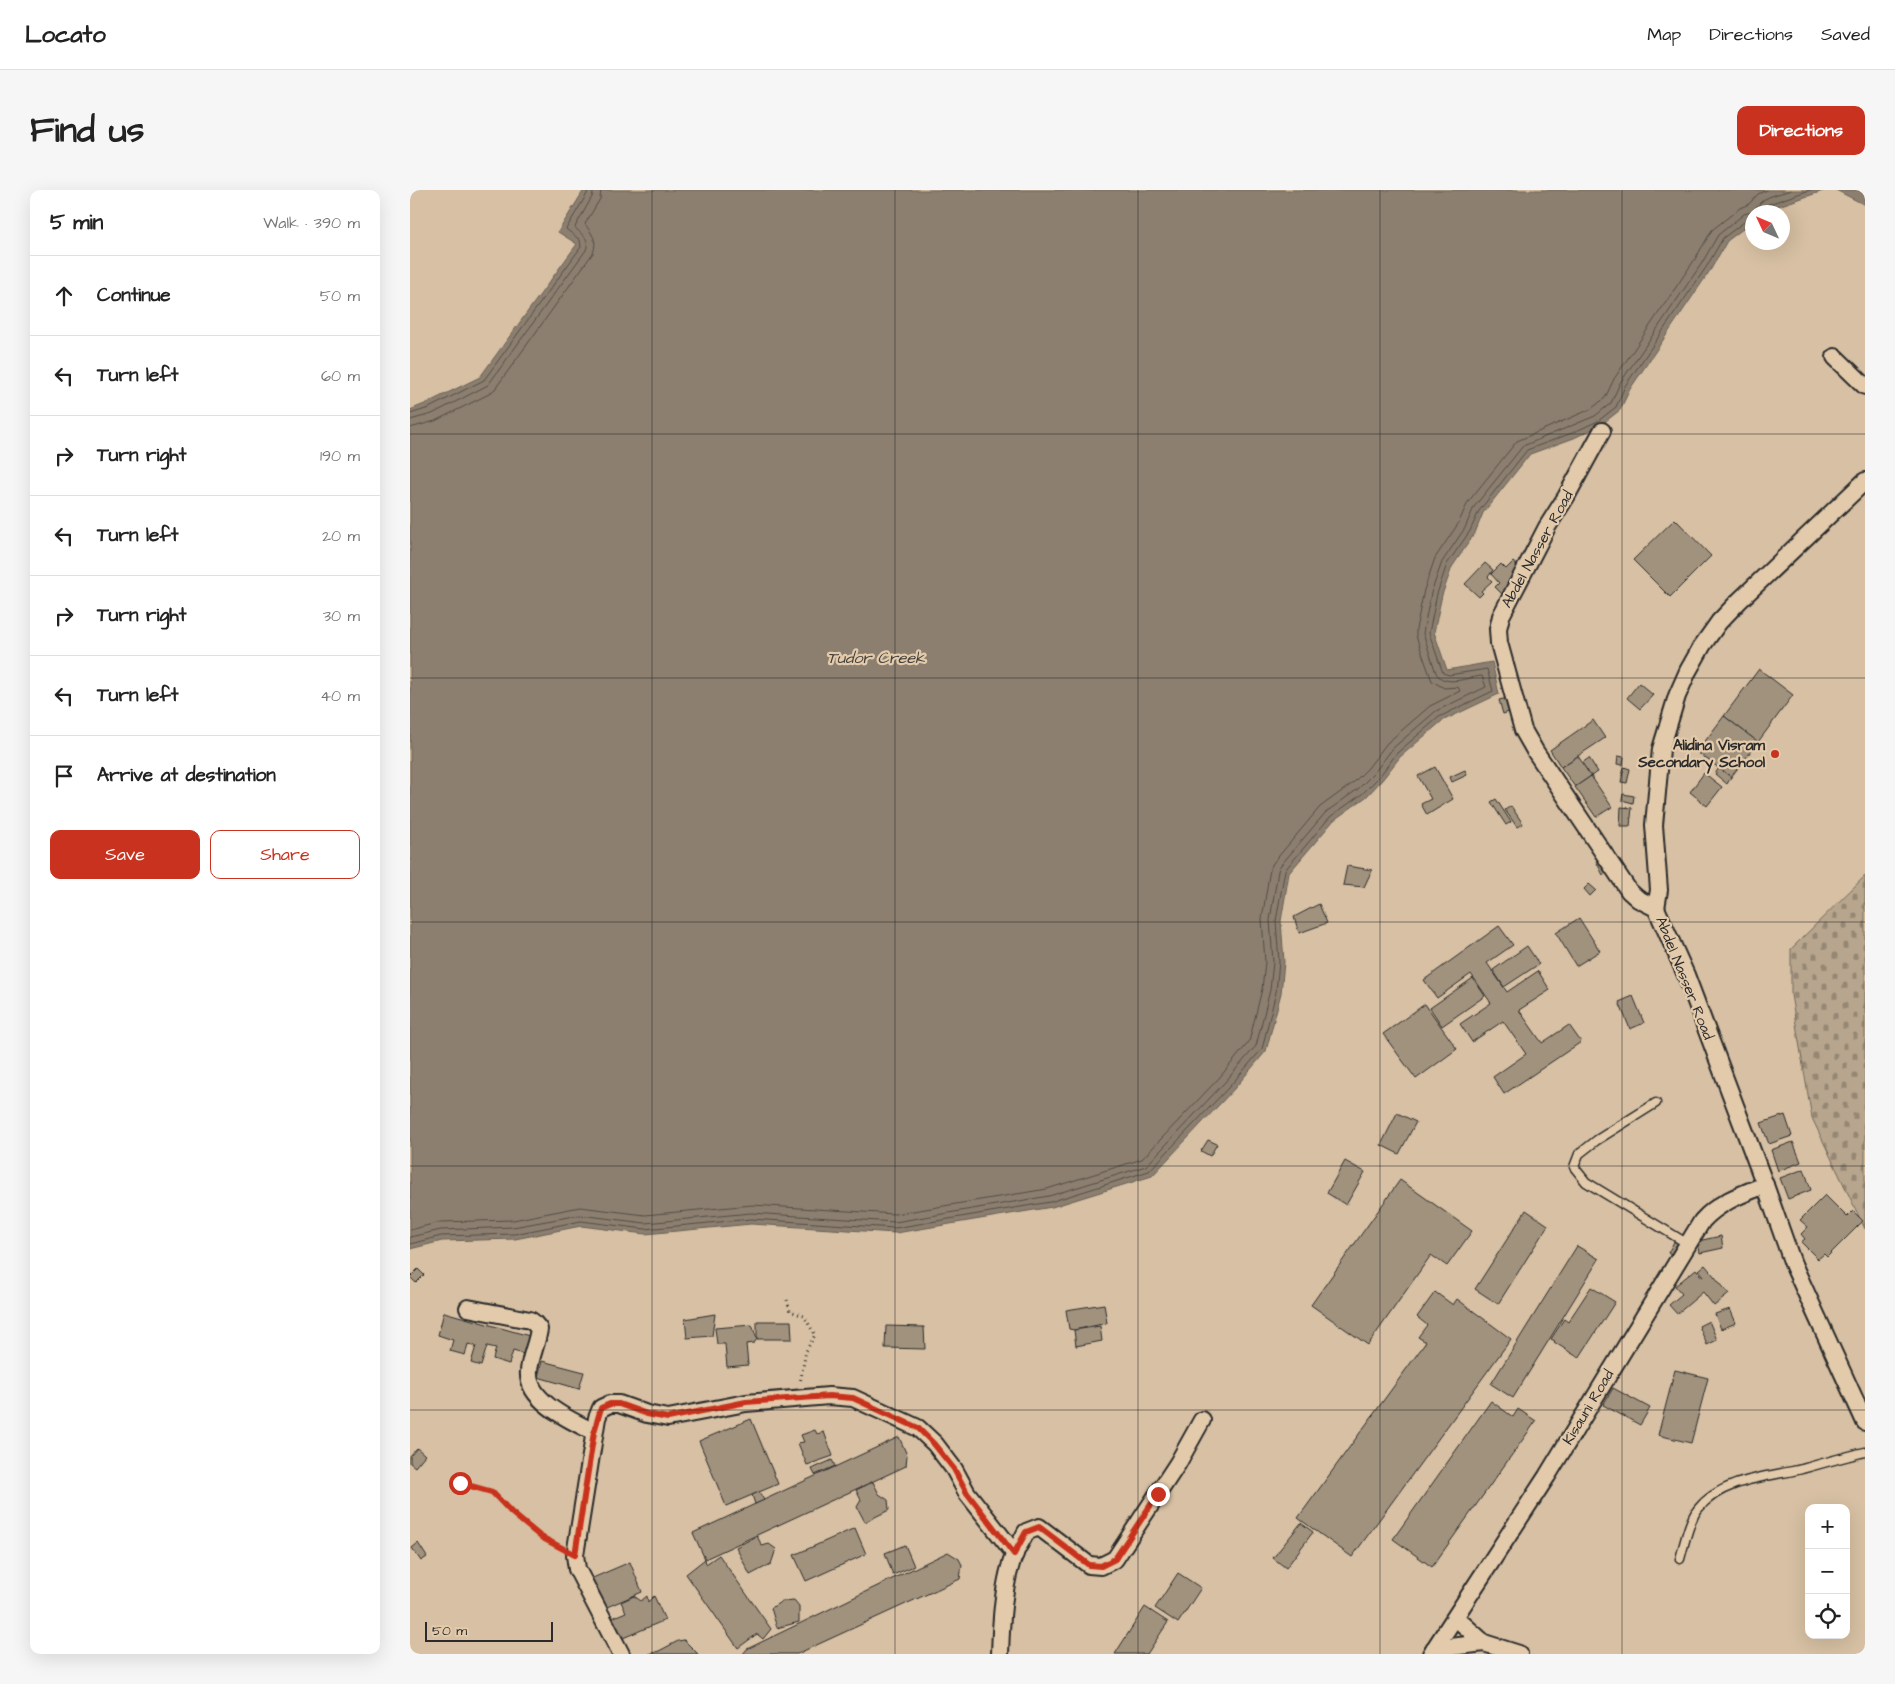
<!DOCTYPE html>
<meta charset="utf-8">
<style>
:root{--surface:#fff;--page:#f6f6f6;--text:#222;--muted:#767676;--line:#e0e0e0;--accent:#c8321e}
body{margin:0;font-family:"Architects Daughter",sans-serif;background:var(--page);color:var(--text)}
.controls{position:absolute;right:15px;bottom:15px;display:grid;overflow:hidden;border-radius:10px;box-shadow:0 5px 20px #0002}
.controls button{width:45px;height:45px;display:grid;place-items:center;padding:0;border:0;border-bottom:1px solid var(--line);background:var(--surface);color:var(--text);font:25px sans-serif}
.compass{position:absolute;left:1335px;top:15px;width:45px;height:45px;border-radius:50%;background:var(--surface);box-shadow:0 5px 20px #0002;rotate:314deg}
.scale{position:absolute;left:15px;bottom:12px;width:128px;box-sizing:border-box;padding-left:5px;border:2px solid #2b2b2b;border-top:0;font-size:14px;line-height:18px;white-space:nowrap;color:#2b2b2b;-webkit-text-stroke:4px #e2caab;paint-order:stroke}
.stop{position:absolute;width:15px;height:15px;margin:-11px;border:4px solid #c8321e;border-radius:50%;background:#fff}
.stop.end{background:#c8321e;border-color:#fff;box-shadow:0 1px 5px #0008}
.list{margin:0;padding:0;list-style:none}
h2{display:flex;justify-content:space-between;align-items:center;height:65px;margin:0;padding:0 20px;font-size:21px}
h2 small{font-size:16px;font-weight:400;color:var(--muted)}
.list li{display:grid;grid-template-columns:32px 1fr auto;gap:15px;align-items:center;box-sizing:border-box;height:80px;padding:0 20px;border-top:1px solid var(--line)}
.list b{display:block;font-size:19px;white-space:nowrap}
.list em{font-size:16px;font-style:normal;color:var(--muted)}
.actions{display:flex;gap:10px;padding:15px 20px}
.actions a{flex:1;padding:11px 0;border:1px solid var(--accent);border-radius:10px;text-align:center;font-size:18px;color:var(--accent)}
.actions .main{background:var(--accent);color:#fff}
.icon{flex:none;width:28px;height:28px;fill:none;stroke:currentColor;stroke-width:2;stroke-linecap:round;stroke-linejoin:round}
.map{position:relative;flex:none;width:1455px;height:1464px;overflow:hidden;border-radius:10px}
header{display:flex;align-items:center;gap:30px;box-sizing:border-box;height:70px;padding:0 25px;background:var(--surface);border-bottom:1px solid var(--line)}
header strong{font-size:24px}
nav{display:flex;gap:28px;margin-inline-start:auto;font-size:18px}
.intro{display:flex;align-items:center;justify-content:space-between;box-sizing:border-box;height:120px;padding:0 30px}
h1{margin:0;font-size:35px}
.button{padding:12px 22px;border-radius:10px;background:var(--accent);color:#fff;font-size:18px;font-weight:700}
main{display:flex;gap:30px;padding:0 30px}
aside{flex:1;background:var(--surface);border-radius:10px;box-shadow:0 5px 20px #0002}
.map>svg:first-child{display:block}
.cemetery{fill:url(#cemetery-stones);stroke:#71685c}
.water{fill:#8c7f6f;stroke:#655d54}
.lines{fill:none;stroke-linecap:round;stroke-linejoin:round}
.shore{stroke:#524d46;stroke-width:1}
.building{fill:#a1927e;stroke:#2b2b2b}
.lane-casing{stroke:#2b2b2b;stroke-width:11}
.street-casing{stroke:#2b2b2b;stroke-width:20}
.path{stroke:#2b2b2b;stroke-width:3;stroke-dasharray:1 4;stroke-linecap:butt}
.lane{stroke:#e2caab;stroke-width:8}
.street{stroke:#e2caab;stroke-width:16}
.route{stroke:#c8321e;stroke-width:6}
.grid{fill:none;stroke:#2b2b2b;stroke-width:1;stroke-opacity:0.55}
.poi-dot{fill:#c8321e;stroke:#e2caab;stroke-width:2}
.labels{text-anchor:middle;stroke-width:4.5;stroke-linejoin:round;paint-order:stroke}
.street-label{font-size:15px;fill:#2b2b2b;stroke:#e2caab}
.poi-label{font-size:15px;font-weight:bold;fill:#2b2b2b;stroke:#e2caab;text-anchor:end}
.water-label{font-size:16px;font-style:italic;fill:#43403c;stroke:#e2caab}
</style>
<header>
<strong>Locato</strong>
<nav><a>Map</a><a>Directions</a><a>Saved</a></nav>
</header>
<div class="intro"><h1>Find us</h1><a class="button">Directions</a></div>
<main>
<aside>
<h2>5 min<small>Walk · 390 m</small></h2>
<ul class="list">
<li><svg class="icon" aria-label="ahead" viewBox="0 0 24 24"><path d="M12 20V5M6 11l6-6 6 6"/></svg><div><b>Continue</b></div><em>50 m</em></li>
<li><svg class="icon" aria-label="left" viewBox="0 0 24 24"><path d="M17 20v-9H6M10 6l-5 5 5 5"/></svg><div><b>Turn left</b></div><em>60 m</em></li>
<li><svg class="icon" aria-label="right" viewBox="0 0 24 24"><path d="M7 20v-9h11M14 6l5 5-5 5"/></svg><div><b>Turn right</b></div><em>190 m</em></li>
<li><svg class="icon" aria-label="left" viewBox="0 0 24 24"><path d="M17 20v-9H6M10 6l-5 5 5 5"/></svg><div><b>Turn left</b></div><em>20 m</em></li>
<li><svg class="icon" aria-label="right" viewBox="0 0 24 24"><path d="M7 20v-9h11M14 6l5 5-5 5"/></svg><div><b>Turn right</b></div><em>30 m</em></li>
<li><svg class="icon" aria-label="left" viewBox="0 0 24 24"><path d="M17 20v-9H6M10 6l-5 5 5 5"/></svg><div><b>Turn left</b></div><em>40 m</em></li>
<li><svg class="icon" aria-label="arrive" viewBox="0 0 24 24"><path d="M6 21V4h12l-3 4 3 4H6"/></svg><div><b>Arrive at destination</b></div></li>
</ul>
<div class="actions"><a class="main">Save</a><a>Share</a></div>
</aside>
<div class="map">
<svg width="1455" height="1464" viewBox="0 0 1455 1464">
<defs>
<pattern id="cemetery-stones" width="16" height="16" patternUnits="userSpaceOnUse" patternTransform="scale(1.25)"><rect width="16" height="16" fill="#b7a58d"/><path d="M2 7V4a2 2 0 0 1 4 0v3zM10 15v-3a2 2 0 0 1 4 0v3z" fill="#958773"/></pattern>
</defs>
<rect width="100%" height="100%" fill="#d7c0a3"/>
<filter id="ink" filterUnits="userSpaceOnUse"><feTurbulence type="fractalNoise" baseFrequency=".02" numOctaves="2"/><feDisplacementMap in="SourceGraphic" scale="10" xChannelSelector="R" yChannelSelector="G"/><feConvolveMatrix kernelMatrix="1 2 1 2 8 2 1 2 1" color-interpolation-filters="sRGB"/></filter>
<g filter="url(#ink)">
<path class="cemetery" d="M 1455,686 L 1455,1039 L 1402,928 L 1381,805 L 1381,759 Z"/>
<g class="water">
<path d="M 174,0 L 1416,0 L 1359,19 L 1354,22 L 1342,22 L 1342,32 L 1317,51 L 1301,79 L 1220,199 L 1210,220 L 1191,235 L 1164,248 L 1120,264 L 1073,323 L 1065,343 L 1042,377 L 1032,405 L 1024,442 L 1037,480 L 1082,472 L 1089,504 L 1032,531 L 990,567 L 972,590 L 956,607 L 924,630 L 879,683 L 871,731 L 874,772 L 871,803 L 856,861 L 824,899 L 742,986 L 642,1017 L 486,1043 L 341,1034 L 235,1044 L 171,1036 L 105,1049 L 32,1051 L 0,1059 L 0,220 L 17,213 L 70,187 L 167,54 L 148,42 Z"/>
<path d="M 1426,0 L 1455,0 L 1455,15 Z"/>
</g>
<g class="lines">
<g class="shore">
<path d="M 1352,22 L 1352,18 L 1356,15 L 1400,0"/>
<path d="M 0,224 L 19,218 L 74,190 L 171,57 L 170,50 L 156,39 L 177,4 L 178,0"/>
<path d="M 0,230 L 22,224 L 78,195 L 176,60 C 181,47 170,45 165,37 L 182,7 L 184,0"/>
<path d="M 0,238 L 25,231 L 79,204 L 85,199 L 183,63 C 188,50 182,44 175,34 L 190,9 L 191,0"/>
<path d="M 0,1040 L 30,1032 L 103,1030 L 170,1017 L 235,1025 L 342,1015 L 485,1024 L 637,999 L 732,969 L 810,887 L 839,852 L 852,799 L 855,772 L 852,729 L 860,679 L 863,673 L 910,617 L 943,593 L 958,578 L 977,553 L 1020,516 L 1050,501 L 1048,497 L 1034,498 L 1022,491 L 1006,446 L 1006,439 L 1014,400 L 1025,368 L 1048,334 L 1058,312 L 1107,251 L 1181,219 L 1195,208 L 1204,189 L 1285,69 L 1302,40 L 1330,18 L 1339,14 L 1348,4 L 1357,0"/>
<path d="M 0,1047 L 31,1040 L 103,1037 L 170,1025 L 235,1033 L 341,1023 L 485,1032 L 639,1006 L 736,976 L 815,892 L 846,856 L 860,800 L 863,772 L 860,730 L 868,681 L 870,676 L 916,622 L 948,599 L 964,583 L 983,558 L 1026,521 L 1076,497 L 1072,486 C 1058,487 1035,498 1026,483 L 1013,443 L 1021,403 L 1032,372 L 1055,338 L 1064,317 L 1113,256 L 1185,226 L 1201,213 L 1210,193 L 1292,73 L 1308,45 L 1334,24 L 1345,21 C 1350,6 1367,5 1381,0"/>
<path d="M 0,1054 L 31,1046 L 104,1044 L 171,1031 L 235,1039 L 341,1029 L 485,1038 L 640,1012 L 739,981 L 820,896 L 852,859 L 866,802 L 869,772 L 866,731 L 875,680 L 920,627 L 952,604 L 969,587 L 987,563 L 1029,527 L 1083,501 L 1077,479 L 1039,485 L 1033,483 L 1019,443 L 1027,404 L 1037,374 L 1060,341 L 1069,321 L 1117,260 L 1162,243 L 1188,231 L 1206,217 L 1215,196 L 1297,76 L 1313,48 L 1338,29 L 1342,28"/>
</g>
</g>
<g class="building">
<path d="M 1265,329 L 1301,366 L 1260,407 L 1223,370 Z"/>
<path d="M 1103,372 L 1110,378 L 1103,384 L 1107,388 L 1092,404 L 1085,397 L 1089,393 L 1081,384 L 1091,374 L 1096,379 Z"/>
<path d="M 1075,373 L 1083,380 L 1078,387 L 1082,391 L 1071,401 L 1073,403 L 1069,407 L 1055,394 Z"/>
<path d="M 1349,479 L 1383,505 L 1348,552 L 1314,526 Z"/>
<path d="M 1229,493 L 1243,505 L 1230,519 L 1217,508 Z"/>
<path d="M 1098,508 L 1102,521 L 1093,524 L 1089,510 Z"/>
<path d="M 1314,526 L 1348,552 L 1321,587 L 1287,562 Z"/>
<path d="M 1183,530 L 1195,548 L 1151,577 L 1140,560 Z"/>
<path d="M 1168,566 L 1181,586 L 1165,597 L 1151,577 Z"/>
<path d="M 1208,566 L 1214,567 L 1213,575 L 1207,574 Z"/>
<path d="M 1179,568 L 1188,582 L 1181,586 L 1172,573 Z"/>
<path d="M 1025,577 L 1043,609 L 1017,625 L 1011,614 L 1021,609 L 1008,586 Z"/>
<path d="M 1214,577 L 1220,579 L 1217,593 L 1211,592 Z"/>
<path d="M 1309,578 L 1321,587 L 1317,594 L 1305,584 Z"/>
<path d="M 1055,580 L 1057,585 L 1042,592 L 1040,587 Z"/>
<path d="M 1294,583 L 1312,597 L 1297,616 L 1280,602 Z"/>
<path d="M 1181,586 L 1202,617 L 1186,627 L 1165,597 Z"/>
<path d="M 1213,604 L 1224,606 L 1223,613 L 1212,610 Z"/>
<path d="M 1086,609 L 1101,632 L 1096,635 L 1081,612 Z"/>
<path d="M 1101,616 L 1113,634 L 1107,637 L 1095,620 Z"/>
<path d="M 1211,617 L 1222,618 L 1220,636 L 1210,636 Z"/>
<path d="M 1194,667 L 1201,681 L 1193,685 L 1186,671 Z"/>
<path d="M 937,676 L 962,680 L 954,697 L 933,695 Z"/>
<path d="M 1179,694 L 1186,700 L 1180,706 L 1174,699 Z"/>
<path d="M 909,714 L 917,733 L 889,743 L 884,727 Z"/>
<path d="M 1169,728 L 1190,761 L 1166,776 L 1146,743 Z"/>
<path d="M 1089,736 L 1103,755 L 1077,773 L 1097,802 L 1128,781 L 1140,800 L 1109,820 L 1132,853 L 1159,835 L 1171,852 L 1094,904 L 1083,887 L 1116,864 L 1093,831 L 1062,852 L 1050,834 L 1081,813 L 1061,784 L 1027,808 L 1014,790 Z"/>
<path d="M 1117,756 L 1129,774 L 1094,797 L 1083,780 Z"/>
<path d="M 1063,788 L 1075,806 L 1032,836 L 1020,818 Z"/>
<path d="M 1223,806 L 1234,833 L 1220,839 L 1209,812 Z"/>
<path d="M 1015,814 L 1047,859 L 1006,889 L 973,844 Z"/>
<path d="M 987,923 L 1006,932 L 989,964 L 971,955 Z"/>
<path d="M 1375,925 L 1382,946 L 1359,954 L 1351,933 Z"/>
<path d="M 798,950 L 807,954 L 800,966 L 791,961 Z"/>
<path d="M 1383,952 L 1391,972 L 1368,981 L 1361,960 Z"/>
<path d="M 935,971 L 955,982 L 936,1015 L 917,1003 Z"/>
<path d="M 1394,979 L 1401,1000 L 1378,1009 L 1370,988 Z"/>
<path d="M 990,990 L 1062,1041 L 1037,1076 L 1021,1065 L 958,1155 L 901,1115 Z"/>
<path d="M 1415,1005 L 1437,1027 L 1443,1021 L 1453,1031 L 1417,1067 L 1414,1064 L 1408,1069 L 1391,1052 L 1395,1049 L 1391,1044 L 1398,1037 L 1390,1030 Z"/>
<path d="M 1116,1020 L 1138,1035 L 1088,1114 L 1065,1099 Z"/>
<path d="M 1311,1046 L 1313,1058 L 1290,1063 L 1288,1051 Z"/>
<path d="M 1265,1050 L 1272,1054 L 1264,1067 L 1258,1063 Z"/>
<path d="M 1167,1056 L 1189,1069 L 1103,1208 L 1081,1194 Z"/>
<path d="M 1295,1075 L 1319,1104 L 1304,1116 L 1293,1102 L 1267,1124 L 1259,1115 L 1272,1104 L 1265,1096 L 1286,1079 L 1292,1087 L 1294,1086 L 1289,1080 Z"/>
<path d="M 8,1079 L 14,1085 L 6,1093 L 0,1087 Z"/>
<path d="M 1181,1097 L 1205,1112 L 1169,1168 L 1144,1152 L 1145,1151 L 1141,1149 L 1154,1129 L 1158,1132 Z"/>
<path d="M 1025,1102 L 1043,1115 L 1047,1109 L 1101,1149 L 942,1367 L 888,1328 L 1016,1152 L 1008,1147 L 1017,1135 L 1007,1127 Z"/>
<path d="M 694,1114 L 697,1133 L 664,1140 L 659,1139 L 656,1120 Z"/>
<path d="M 1320,1119 L 1326,1133 L 1311,1139 L 1305,1124 Z"/>
<path d="M 34,1122 L 123,1147 L 117,1165 L 103,1161 L 99,1174 L 83,1169 L 86,1158 L 77,1156 L 71,1176 L 61,1173 L 66,1156 L 58,1154 L 55,1165 L 40,1161 L 43,1150 L 28,1145 Z"/>
<path d="M 305,1124 L 302,1146 L 277,1148 L 275,1129 Z"/>
<path d="M 347,1131 L 381,1131 L 382,1149 L 347,1149 Z"/>
<path d="M 1299,1131 L 1307,1150 L 1297,1155 L 1289,1136 Z"/>
<path d="M 342,1135 L 347,1149 L 344,1153 L 336,1154 L 338,1175 L 317,1177 L 315,1154 L 307,1154 L 305,1138 Z"/>
<path d="M 476,1136 L 514,1137 L 515,1159 L 475,1158 Z"/>
<path d="M 690,1136 L 692,1151 L 666,1156 L 664,1140 Z"/>
<path d="M 132,1171 L 174,1182 L 169,1199 L 128,1187 Z"/>
<path d="M 1265,1180 L 1298,1188 L 1281,1253 L 1248,1245 Z"/>
<path d="M 1203,1198 L 1240,1218 L 1230,1235 L 1193,1215 Z"/>
<path d="M 1081,1211 L 1103,1227 L 1108,1219 L 1126,1231 L 1022,1377 L 983,1349 Z"/>
<path d="M 341,1229 L 368,1294 L 316,1316 L 289,1251 Z"/>
<path d="M 405,1240 L 407,1244 L 414,1242 L 423,1266 L 397,1275 L 388,1253 L 394,1252 L 391,1245 Z"/>
<path d="M 489,1247 L 497,1265 L 496,1276 L 295,1369 L 283,1343 Z"/>
<path d="M 7,1258 L 15,1265 L 5,1277 L 0,1273 L 0,1266 Z"/>
<path d="M 422,1270 L 425,1276 L 405,1285 L 402,1279 Z"/>
<path d="M 463,1292 L 469,1304 L 478,1310 L 479,1320 L 455,1332 L 447,1317 L 451,1310 L 446,1300 Z"/>
<path d="M 349,1302 L 354,1310 L 345,1314 L 342,1305 Z"/>
<path d="M 891,1333 L 903,1342 L 876,1378 L 863,1368 Z"/>
<path d="M 445,1338 L 456,1364 L 396,1391 L 384,1365 Z"/>
<path d="M 347,1346 L 352,1356 L 359,1354 L 366,1359 L 361,1374 L 340,1385 L 326,1357 Z"/>
<path d="M 8,1353 L 17,1367 L 11,1371 L 2,1358 Z"/>
<path d="M 495,1355 L 504,1376 L 483,1385 L 475,1363 Z"/>
<path d="M 538,1362 L 549,1369 L 552,1375 L 550,1389 L 387,1464 L 333,1464 L 337,1459 Z"/>
<path d="M 309,1365 L 361,1439 L 353,1449 L 347,1444 L 328,1458 L 276,1384 L 295,1369 L 296,1374 Z"/>
<path d="M 220,1372 L 232,1402 L 190,1420 L 178,1390 Z"/>
<path d="M 768,1383 L 791,1398 L 768,1433 L 745,1418 Z"/>
<path d="M 224,1406 L 231,1411 L 237,1406 L 238,1412 L 244,1406 L 255,1430 L 206,1451 L 197,1430 L 216,1422 L 211,1412 Z"/>
<path d="M 384,1410 L 389,1416 L 389,1432 L 367,1438 L 361,1418 L 372,1411 Z"/>
<path d="M 735,1417 L 758,1432 L 737,1464 L 705,1464 Z"/>
<path d="M 274,1450 L 288,1464 L 239,1464 L 249,1461 L 268,1451 Z"/>
</g>
<g class="lines">
<defs>
<g id="lane">
<path d="M 1246,913 L 1187,950 L 1169,964 L 1164,977 L 1176,992 L 1278,1054"/>
<path d="M 1270,1369 C 1274,1355 1279,1330 1288,1319 C 1312,1289 1358,1287 1392,1279 C 1413,1273 1434,1267 1455,1262"/>
</g>
<g id="street">
<path d="M 1425,167 L 1455,196"/>
<path d="M 1192,241 L 1156,307 L 1137,337 L 1091,426 L 1088,439 L 1089,453 L 1113,540 L 1125,561 L 1219,701 L 1228,709 L 1246,718 L 1276,785 L 1355,995 L 1383,1074 L 1455,1232"/>
<path d="M 1246,718 L 1249,700 L 1244,635 L 1251,559 L 1267,506 L 1278,481 L 1292,456 L 1309,432 L 1329,411 L 1455,291"/>
<path d="M 58,1118 L 120,1130 L 124,1133 L 129,1139 C 127,1154 120,1167 119,1181 C 116,1211 162,1231 184,1242"/>
<path d="M 1046,1428 L 1074,1453 L 1109,1464"/>
<path d="M 1024,1459 L 1074,1453"/>
<path d="M 211,1464 L 167,1379 L 165,1365 L 187,1228 L 191,1218 L 200,1214 L 209,1214 L 237,1224 L 258,1228 L 336,1213 L 419,1206 L 443,1208 L 508,1238 L 525,1254 L 544,1279 L 557,1303 L 605,1364"/>
<path d="M 590,1464 C 591,1434 593,1390 605,1363 C 608,1356 613,1349 616,1342 L 629,1337 L 679,1375 L 691,1376 L 705,1369 L 768,1273 L 792,1230"/>
<path d="M 1021,1464 L 1137,1286 L 1292,1031 C 1309,1012 1332,1004 1355,995"/>
</g>
</defs>
<use href="#lane" class="lane-casing"/>
<use href="#street" class="street-casing"/>
<g class="path">
<path d="M 377,1110 L 380,1121 L 394,1126 L 405,1145 L 396,1161 L 390,1193"/>
<path d="M 50,1293 L 82,1302 L 102,1323 L 131,1347 L 151,1358"/>
</g>
<use href="#lane" class="lane"/>
<use href="#street" class="street"/>
</g>
</g>
<g class="lines" filter="url(#ink)">
<path class="route" d="M 50,1293 L 82,1302 L 102,1323 L 131,1347 L 165,1365 L 184,1242 L 191,1218 L 200,1214 L 209,1214 L 237,1224 L 258,1228 L 336,1212 L 419,1206 L 443,1208 L 508,1238 L 524,1254 L 544,1279 L 557,1303 L 604,1364 L 616,1342 L 629,1337 L 679,1375 L 691,1376 L 705,1369 L 748,1304"/>
</g>
<path class="grid" d="M 242,0 L 242,1464M 485,0 L 485,1464M 728,0 L 728,1464M 970,0 L 970,1464M 1212,0 L 1212,1464M 0,244 L 1455,244M 0,488 L 1455,488M 0,732 L 1455,732M 0,976 L 1455,976M 0,1220 L 1455,1220"/>
<circle class="poi-dot" cx="1365" cy="564" r="5"/>
<g class="labels">
<g class="street-label">
<text transform="translate(1127 359) rotate(-61)" y="5">Abdel Nasser Road</text>
<text transform="translate(1275 788) rotate(68)" y="5">Abdel Nasser Road</text>
<text transform="translate(1178 1217) rotate(-59)" y="5">Kisauni Road</text>
</g>
<g class="poi-label">
<text x="1355" y="560">Alidina Visram<tspan x="1355" dy="17">Secondary School</tspan></text>
</g>
<g class="water-label">
<text x="466" y="473">Tudor Creek</text>
</g>
</g>
</svg>
<div class="controls">
<button>+</button>
<button>−</button>
<button><svg class="icon" aria-label="locate" viewBox="0 0 24 24"><circle cx="12" cy="12" r="6"/><path d="M12 2v4M12 18v4M2 12h4M18 12h4"/></svg></button>
</div>
<svg class="compass" viewBox="-18 -18 36 36"><path d="M0-13l5 13h-10z" fill="#e53935"/><path d="M0 13l5-13h-10z" fill="#767676"/></svg>
<div class="scale">50 m</div>
<div class="stop" style="left:50px;top:1293px"></div>
<div class="stop end" style="left:748px;top:1304px"></div>
</div>
</main>
